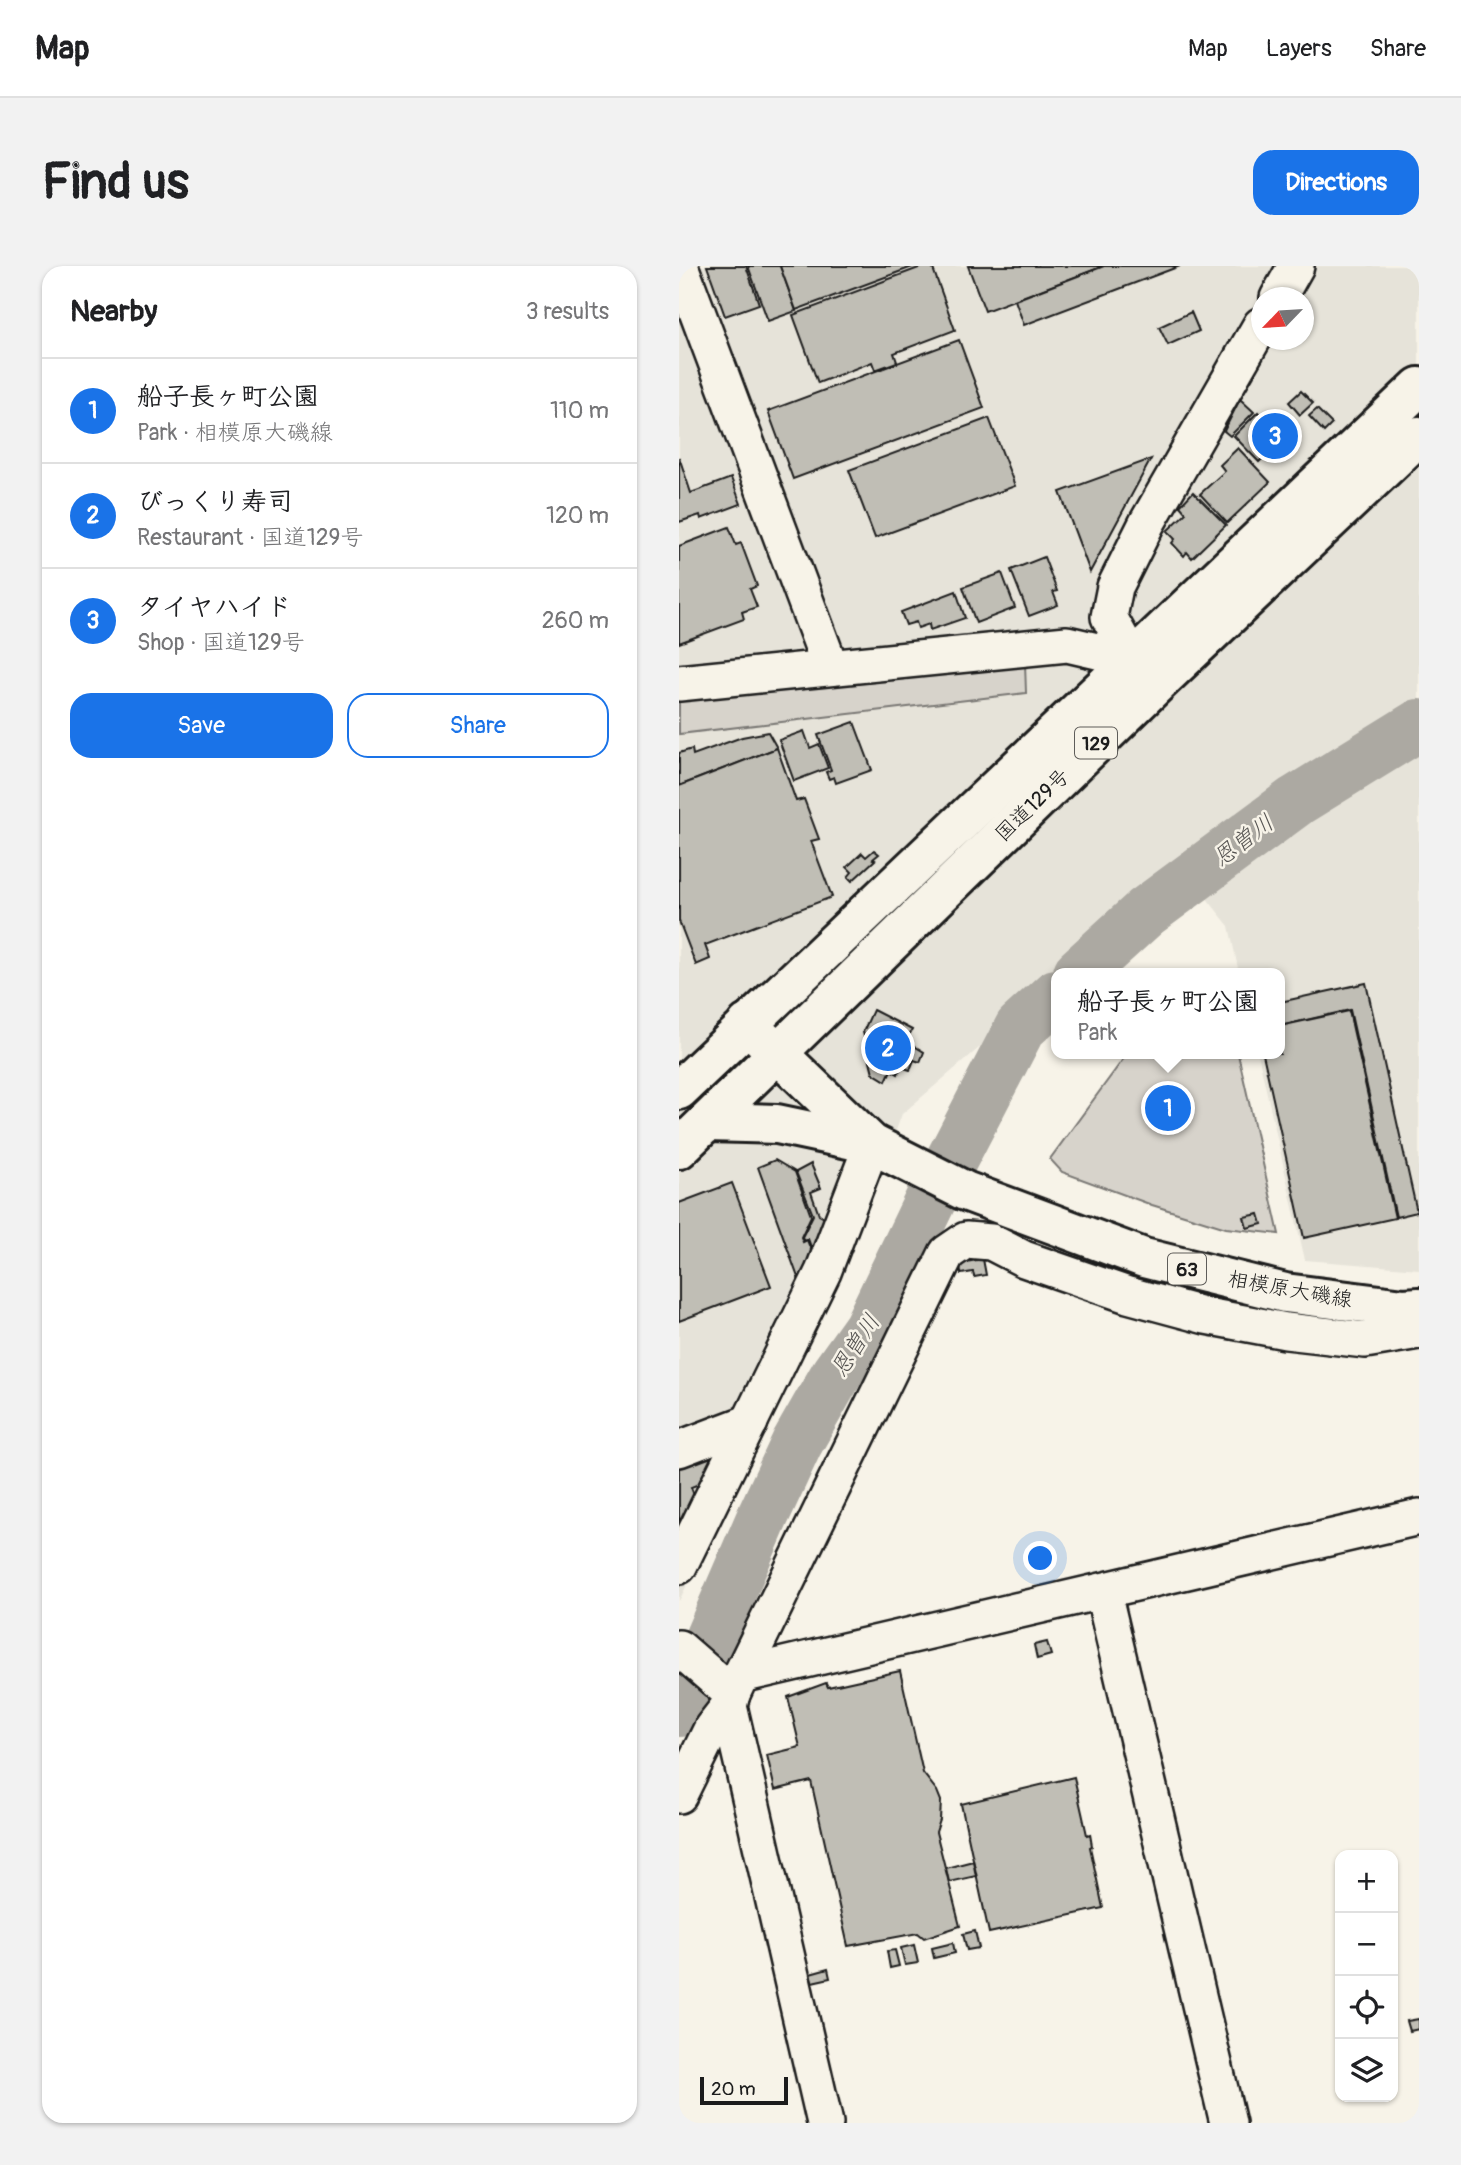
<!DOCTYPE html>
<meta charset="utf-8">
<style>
:root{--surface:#fff;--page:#f2f2f2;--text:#202124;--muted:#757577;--line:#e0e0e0;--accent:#1a73e8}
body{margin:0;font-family:Pangolin,"Klee One",sans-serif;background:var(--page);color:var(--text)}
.controls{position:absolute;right:21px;bottom:21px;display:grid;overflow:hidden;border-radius:14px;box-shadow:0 2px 5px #0004}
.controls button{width:63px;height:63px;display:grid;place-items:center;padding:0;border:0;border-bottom:2px solid var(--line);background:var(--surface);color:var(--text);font:35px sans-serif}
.compass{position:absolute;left:572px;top:21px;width:63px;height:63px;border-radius:50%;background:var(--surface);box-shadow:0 2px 5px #0004;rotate:245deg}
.scale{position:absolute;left:21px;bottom:18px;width:88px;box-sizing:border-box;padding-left:7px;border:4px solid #1c1c1c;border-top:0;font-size:19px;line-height:24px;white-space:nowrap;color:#1c1c1c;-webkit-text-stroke:5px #f7f3e8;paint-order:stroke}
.you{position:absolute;left:362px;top:1293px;width:24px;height:24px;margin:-18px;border:5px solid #fff;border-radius:50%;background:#1a73e8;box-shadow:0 0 0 10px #1a73e833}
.badge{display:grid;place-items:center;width:46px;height:46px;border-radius:50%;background:var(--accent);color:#fff;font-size:23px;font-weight:700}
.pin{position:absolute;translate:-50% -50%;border:4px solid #fff;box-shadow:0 2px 7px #0006}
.popup{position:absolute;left:372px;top:702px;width:234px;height:91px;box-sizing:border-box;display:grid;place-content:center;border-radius:14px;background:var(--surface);filter:drop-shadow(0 2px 5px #0005);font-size:23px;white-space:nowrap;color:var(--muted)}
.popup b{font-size:26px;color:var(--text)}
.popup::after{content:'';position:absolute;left:50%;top:100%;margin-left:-14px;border:14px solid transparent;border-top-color:var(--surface)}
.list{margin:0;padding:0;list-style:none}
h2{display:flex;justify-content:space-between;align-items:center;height:91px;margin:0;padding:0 28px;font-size:30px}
h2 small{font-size:23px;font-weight:400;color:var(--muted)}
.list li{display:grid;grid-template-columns:46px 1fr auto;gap:21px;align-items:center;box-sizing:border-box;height:105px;padding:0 28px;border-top:2px solid var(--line)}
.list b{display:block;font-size:26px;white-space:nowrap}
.list p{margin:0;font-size:23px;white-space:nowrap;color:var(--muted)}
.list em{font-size:23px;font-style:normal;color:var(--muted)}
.actions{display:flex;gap:14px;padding:21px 28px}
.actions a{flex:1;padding:16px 0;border:2px solid var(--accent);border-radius:21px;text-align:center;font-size:24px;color:var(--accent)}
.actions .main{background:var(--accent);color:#fff}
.icon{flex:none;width:38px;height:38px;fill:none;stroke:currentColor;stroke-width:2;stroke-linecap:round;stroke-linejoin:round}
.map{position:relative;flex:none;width:740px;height:1857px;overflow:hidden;border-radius:21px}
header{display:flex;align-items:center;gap:42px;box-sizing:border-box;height:98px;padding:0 35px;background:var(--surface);border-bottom:2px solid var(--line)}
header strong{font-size:33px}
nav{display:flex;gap:38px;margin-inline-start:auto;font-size:24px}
.intro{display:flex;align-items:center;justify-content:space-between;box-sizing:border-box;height:168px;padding:0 42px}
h1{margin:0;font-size:49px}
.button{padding:18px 32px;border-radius:21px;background:var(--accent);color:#fff;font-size:24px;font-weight:700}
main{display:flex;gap:42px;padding:0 42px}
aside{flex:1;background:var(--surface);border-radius:21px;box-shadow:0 2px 5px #0004}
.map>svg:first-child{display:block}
.built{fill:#e6e3d9;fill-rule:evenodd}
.green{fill:#d7d3cb;stroke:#7a7874;stroke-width:2}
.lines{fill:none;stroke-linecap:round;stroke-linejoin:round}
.river{stroke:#aca9a2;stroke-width:52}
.building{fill:#c0beb5;stroke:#1c1c1c;stroke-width:2}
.minor-casing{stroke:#1c1c1c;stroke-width:40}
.major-casing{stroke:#1c1c1c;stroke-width:44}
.highway-casing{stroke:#1c1c1c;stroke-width:44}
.minor{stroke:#f7f3e8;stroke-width:35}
.major{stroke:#f7f3e8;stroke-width:38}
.highway{stroke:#f7f3e8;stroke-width:38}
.labels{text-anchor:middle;stroke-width:5;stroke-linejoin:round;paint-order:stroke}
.shield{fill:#f7f3e8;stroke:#5e5c59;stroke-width:2}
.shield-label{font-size:19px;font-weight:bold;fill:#1c1c1c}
.street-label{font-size:21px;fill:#1c1c1c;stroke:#f7f3e8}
.water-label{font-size:23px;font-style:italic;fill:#565452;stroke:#f7f3e8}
</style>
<header>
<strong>Map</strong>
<nav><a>Map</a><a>Layers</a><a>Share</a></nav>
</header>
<div class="intro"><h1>Find us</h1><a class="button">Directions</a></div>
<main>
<aside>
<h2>Nearby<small>3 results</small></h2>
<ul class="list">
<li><span class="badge">1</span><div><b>船子長ヶ町公園</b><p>Park · 相模原大磯線</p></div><em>110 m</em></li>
<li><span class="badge">2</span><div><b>びっくり寿司</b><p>Restaurant · 国道129号</p></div><em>120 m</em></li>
<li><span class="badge">3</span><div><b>タイヤハイド</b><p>Shop · 国道129号</p></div><em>260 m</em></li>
</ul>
<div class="actions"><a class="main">Save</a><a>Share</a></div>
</aside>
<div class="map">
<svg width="740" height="1857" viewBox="0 0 740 1857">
<rect width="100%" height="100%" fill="#f7f3e8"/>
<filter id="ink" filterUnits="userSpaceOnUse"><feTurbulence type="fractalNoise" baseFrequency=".0143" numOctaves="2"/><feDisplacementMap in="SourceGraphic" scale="14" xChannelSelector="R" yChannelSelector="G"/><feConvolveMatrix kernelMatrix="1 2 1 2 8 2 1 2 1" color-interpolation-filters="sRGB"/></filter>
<g filter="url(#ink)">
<path class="built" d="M 0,0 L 740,0 L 740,1003 L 626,994 L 579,788 L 601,788 L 601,707 L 560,707 L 550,660 L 506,605 L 387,707 L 377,707 L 377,716 L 223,848 L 169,995 L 0,1335 ZM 582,32 L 624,32 L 624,74 L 582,74 Z"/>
<g class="green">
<path d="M 346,397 L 347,427 L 0,468 L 0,428 Z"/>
<path d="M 448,788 L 559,788 L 600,968 L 547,962 L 473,939 L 383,906 L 371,893 Z"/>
</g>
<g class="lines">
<g class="river">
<path d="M 400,707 L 467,646 L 617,535 L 740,459"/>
<path d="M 0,1445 L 84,1250 L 118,1177 L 158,1107 L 190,1062 L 251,935 L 341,762 L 377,729"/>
</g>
</g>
<g class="building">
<path d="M 28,0 L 67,0 L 80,38 L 46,50 Z"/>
<path d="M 69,0 L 101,0 L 117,45 L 89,55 Z"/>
<path d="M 101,0 L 236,0 L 117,44 Z"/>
<path d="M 245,0 L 253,0 L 276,64 L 215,87 L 218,96 L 196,104 L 193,96 L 139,117 L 114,49 Z"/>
<path d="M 289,0 L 425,0 L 306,45 Z"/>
<path d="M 425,0 L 501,0 L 345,59 L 336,34 Z"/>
<path d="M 512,46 L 520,65 L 489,79 L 480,61 Z"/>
<path d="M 280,74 L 305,142 L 114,213 L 89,145 Z"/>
<path d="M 622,125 L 634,137 L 621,149 L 610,136 Z"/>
<path d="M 561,133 L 575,146 L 551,170 L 545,165 Z"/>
<path d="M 638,143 L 653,158 L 645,166 L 630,150 Z"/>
<path d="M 579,146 L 604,172 L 580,196 L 555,170 Z"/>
<path d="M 310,152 L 336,220 L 196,272 L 170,204 Z"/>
<path d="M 559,182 L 591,216 L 548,257 L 521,228 L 546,205 L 541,199 Z"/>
<path d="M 0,191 L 12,227 L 52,212 L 62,238 L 22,253 L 21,249 L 0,256 Z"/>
<path d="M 472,193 L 411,306 L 381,226 Z"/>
<path d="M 514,226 L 547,259 L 513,292 L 508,286 L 505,290 L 493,277 L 496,273 L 488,265 L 507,247 L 501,240 Z"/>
<path d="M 50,261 L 57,279 L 62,277 L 78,320 L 71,323 L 78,341 L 63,346 L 65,353 L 0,377 L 0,280 Z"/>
<path d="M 365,291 L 378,325 L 374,326 L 379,339 L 350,350 L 332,304 Z"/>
<path d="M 323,307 L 336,342 L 297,357 L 284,321 Z"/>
<path d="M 277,325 L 286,352 L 251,364 L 250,358 L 239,362 L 237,356 L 227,359 L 222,346 Z"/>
<path d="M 175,456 L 193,504 L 157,517 L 155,511 L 150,513 L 147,506 L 152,504 L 139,469 Z"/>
<path d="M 125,465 L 131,482 L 140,478 L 149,502 L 115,515 L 100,474 Z"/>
<path d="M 89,466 L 98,482 L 0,520 L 0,487 L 13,483 L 14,489 L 63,471 Z"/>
<path d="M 98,482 L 117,535 L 125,533 L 140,573 L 132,575 L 153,631 L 26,679 L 31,693 L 17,699 L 0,655 L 0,520 Z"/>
<path d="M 195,584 L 200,588 L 194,593 L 196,594 L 173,615 L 169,611 L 173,606 L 168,601 L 183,587 L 187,591 Z"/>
<path d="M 687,717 L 738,946 L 717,951 L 671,744 L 601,760 L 601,736 Z"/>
<path d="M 194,744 L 233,764 L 227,775 L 245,786 L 241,796 L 235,794 L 231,804 L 222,801 L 219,808 L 212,804 L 207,815 L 194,807 L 184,766 Z"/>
<path d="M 670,745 L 716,952 L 625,972 L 584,788 L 601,788 L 601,760 Z"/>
<path d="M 96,894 L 116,906 L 132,950 L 122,971 L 124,976 L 128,974 L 137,996 L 121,1017 L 79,901 Z"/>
<path d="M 132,898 L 142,922 L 132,926 L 140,949 L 159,959 L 128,1033 L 118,1019 L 129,1015 L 138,997 L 129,973 L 125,975 L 123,971 L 134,949 L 117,906 Z"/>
<path d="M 53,917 L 92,1020 L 0,1055 L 0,937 Z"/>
<path d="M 580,948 L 583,958 L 568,962 L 565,951 Z"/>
<path d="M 304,993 L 307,1009 L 295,1011 L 294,1006 L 282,1008 L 281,997 Z"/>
<path d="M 29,1188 L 38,1211 L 12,1221 L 21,1246 L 0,1254 L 0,1199 Z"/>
<path d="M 368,1376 L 372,1389 L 358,1393 L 355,1379 Z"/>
<path d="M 221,1405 L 244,1507 L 258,1525 L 262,1535 L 261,1554 L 257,1566 L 281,1660 L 245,1672 L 239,1667 L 169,1680 L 132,1515 L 96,1524 L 88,1489 L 121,1481 L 109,1431 L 147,1417 L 149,1421 Z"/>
<path d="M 395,1511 L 408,1569 L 411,1568 L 413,1580 L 411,1581 L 424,1642 L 310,1667 L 282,1538 Z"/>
<path d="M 294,1595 L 297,1610 L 270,1616 L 267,1602 Z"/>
<path d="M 296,1665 L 300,1682 L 288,1684 L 284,1668 Z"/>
<path d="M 274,1677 L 276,1687 L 255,1692 L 253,1682 Z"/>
<path d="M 235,1679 L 239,1697 L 226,1699 L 222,1682 Z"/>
<path d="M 216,1684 L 220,1700 L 211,1702 L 208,1685 Z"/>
<path d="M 149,1703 L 151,1712 L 133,1716 L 131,1708 Z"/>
<path d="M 740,1753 L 740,1763 L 731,1765 L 728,1755 Z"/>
</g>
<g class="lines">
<defs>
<g id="minor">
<path d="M 1,0 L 151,400"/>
<path d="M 599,32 L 617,0"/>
<path d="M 453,393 L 430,351 L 436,321 L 468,257 L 582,59"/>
<path d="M 0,417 L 388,378 L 453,393 L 471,412"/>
<path d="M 0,1183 L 71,1156"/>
<path d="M 0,1300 L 144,1006 L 193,878"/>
<path d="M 424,1326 L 549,1857"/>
<path d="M 0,1382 L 53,1428 L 62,1409 L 740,1251"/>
<path d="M 62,1409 L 268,987 L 287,974 L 312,976 L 345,993 L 449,1029 L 527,1050 L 607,1065 L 686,1074 L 740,1065"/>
<path d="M 53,1428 L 50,1440 L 146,1857"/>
<path d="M 0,1529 L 33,1462 L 50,1440"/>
</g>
<g id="major">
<path d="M 68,758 L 193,878 L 286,925 L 465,992 L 606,1027 L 725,1042 L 740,1041"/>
<path d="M 29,856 L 98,858 L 193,878"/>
</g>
<g id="highway">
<path d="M 0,824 L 740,121"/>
<path d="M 0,883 L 477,419 L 740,170"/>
</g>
</defs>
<use href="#minor" class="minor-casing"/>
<use href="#major" class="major-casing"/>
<use href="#highway" class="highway-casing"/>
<use href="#minor" class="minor"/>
<use href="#major" class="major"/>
<use href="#highway" class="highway"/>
</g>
</g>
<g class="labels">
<g class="shield">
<rect x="396" y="461.5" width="42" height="31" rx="5"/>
<rect x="489" y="987.5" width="38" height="31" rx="5"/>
</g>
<g class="shield-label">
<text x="417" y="484">129</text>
<text x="508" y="1010">63</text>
</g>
<g class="street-label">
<text transform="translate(353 539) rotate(-44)" y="7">国道129号</text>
<text transform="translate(611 1023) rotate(10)" y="7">相模原大磯線</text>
</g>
<g class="water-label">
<text transform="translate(564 574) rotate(-37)" y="8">恩曽川</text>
<text transform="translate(176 1079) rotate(-57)" y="8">恩曽川</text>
</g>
</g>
</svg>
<div class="controls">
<button>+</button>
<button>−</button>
<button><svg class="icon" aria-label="locate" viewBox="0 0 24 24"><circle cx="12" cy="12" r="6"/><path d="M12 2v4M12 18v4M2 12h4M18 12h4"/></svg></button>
<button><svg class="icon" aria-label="layers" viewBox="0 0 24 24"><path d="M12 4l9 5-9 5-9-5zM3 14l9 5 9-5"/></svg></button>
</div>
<svg class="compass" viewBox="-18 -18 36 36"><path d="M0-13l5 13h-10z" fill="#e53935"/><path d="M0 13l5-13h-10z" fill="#757577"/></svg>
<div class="scale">20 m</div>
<div class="you"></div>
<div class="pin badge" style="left:489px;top:842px">1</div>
<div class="popup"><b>船子長ヶ町公園</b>Park</div>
<div class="pin badge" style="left:209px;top:782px">2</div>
<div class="pin badge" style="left:596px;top:170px">3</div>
</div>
</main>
